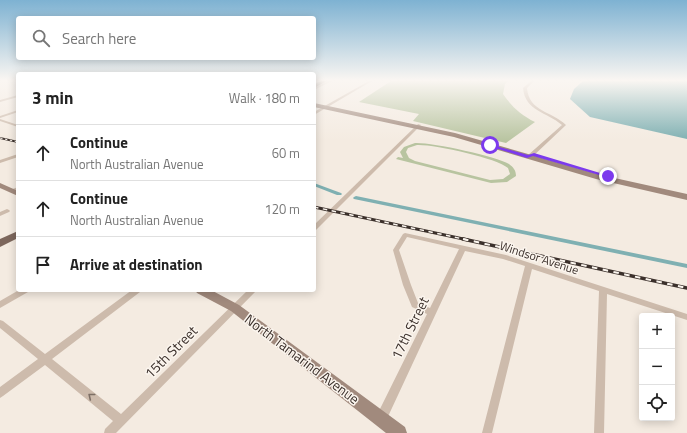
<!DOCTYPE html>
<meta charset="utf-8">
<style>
:root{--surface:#fff;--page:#f2f2f2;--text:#222;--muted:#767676;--line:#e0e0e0}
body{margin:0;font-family:"Titillium Web",sans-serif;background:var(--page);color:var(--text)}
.controls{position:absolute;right:12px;bottom:12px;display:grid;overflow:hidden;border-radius:4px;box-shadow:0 2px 10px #0003}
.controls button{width:36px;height:36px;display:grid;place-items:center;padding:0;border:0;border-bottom:1px solid var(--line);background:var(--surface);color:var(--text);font:20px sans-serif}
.stop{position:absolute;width:12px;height:12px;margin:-9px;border:3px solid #7c3aed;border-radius:50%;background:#fff}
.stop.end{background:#7c3aed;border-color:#fff;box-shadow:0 1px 4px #0008}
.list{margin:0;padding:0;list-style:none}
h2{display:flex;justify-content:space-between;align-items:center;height:52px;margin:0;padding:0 16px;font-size:17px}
h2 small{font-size:13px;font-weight:400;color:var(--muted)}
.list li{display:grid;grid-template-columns:26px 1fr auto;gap:12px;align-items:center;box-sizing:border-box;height:56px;padding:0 16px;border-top:1px solid var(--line)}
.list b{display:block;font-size:15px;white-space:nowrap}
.list p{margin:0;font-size:13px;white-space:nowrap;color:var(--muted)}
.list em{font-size:13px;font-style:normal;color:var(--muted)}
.icon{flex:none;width:22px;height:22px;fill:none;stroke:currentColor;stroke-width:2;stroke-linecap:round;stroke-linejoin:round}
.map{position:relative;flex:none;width:687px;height:433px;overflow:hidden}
.search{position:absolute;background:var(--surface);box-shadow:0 2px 10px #0003;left:16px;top:16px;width:300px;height:44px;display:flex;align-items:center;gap:10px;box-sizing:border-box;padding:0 14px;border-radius:4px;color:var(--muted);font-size:15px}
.panel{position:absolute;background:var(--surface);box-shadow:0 2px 10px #0003;left:16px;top:72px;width:300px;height:220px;border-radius:4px}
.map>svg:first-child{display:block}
.green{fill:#b8c4a0;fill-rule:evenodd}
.water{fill:#7fb0b2}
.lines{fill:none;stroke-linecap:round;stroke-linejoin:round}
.canal{fill:#7fb0b2;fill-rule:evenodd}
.street{fill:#cdbbac;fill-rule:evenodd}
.secondary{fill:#a18a7d;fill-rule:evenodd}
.primary{fill:#7d675c;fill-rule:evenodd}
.rail-far2-casing{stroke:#3b302b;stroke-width:2}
.rail-far1-casing{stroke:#3b302b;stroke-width:3}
.rail-casing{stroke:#3b302b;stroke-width:3.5}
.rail-far2{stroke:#fbf5ee;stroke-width:1;stroke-dasharray:2.5;stroke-linecap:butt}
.rail-far1{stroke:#fbf5ee;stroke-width:1.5;stroke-dasharray:4.5;stroke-linecap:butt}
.rail{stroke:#fbf5ee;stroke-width:2;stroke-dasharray:5.5;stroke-linecap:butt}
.oneway{stroke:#7d6f65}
.route{fill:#7c3aed}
.labels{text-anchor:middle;stroke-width:3;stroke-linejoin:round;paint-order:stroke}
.street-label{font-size:12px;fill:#3b302b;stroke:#fbf5ee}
.near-street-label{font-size:14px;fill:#3b302b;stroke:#fbf5ee}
</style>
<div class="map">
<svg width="687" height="433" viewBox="0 0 687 433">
<rect width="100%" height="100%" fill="#f4ebe1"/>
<g class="green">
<path d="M 391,81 L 508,81 L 505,84 L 503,94 C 512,107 521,115 535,122 L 506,143 L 413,121 L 419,114 L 359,102 Z"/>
<path d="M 415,143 C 430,142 496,156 509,164 C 513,167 516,170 516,176 L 507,182 L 491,183 L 396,159 L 398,157 L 403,158 L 400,152 L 404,147 ZM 417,145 C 433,144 497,158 508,168 L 510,174 L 503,179 L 490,180 L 415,161 L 409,158 L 406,152 L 408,148 Z"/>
</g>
<path class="water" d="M 583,81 L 687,81 L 687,139 L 590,117 L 570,99 L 574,89 Z"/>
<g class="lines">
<g class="canal">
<path d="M 314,183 L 341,193 L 342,194 L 341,195 L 337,195 L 314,186 Z"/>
<path d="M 356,196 L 687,264 L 687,268 L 354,199 L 353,198 L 354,197 Z"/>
</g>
<g class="street">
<path d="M 328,81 L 332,81 L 314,90 L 314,88 Z"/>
<path d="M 369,81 L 372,81 L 314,115 L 314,112 Z"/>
<path d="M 531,81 L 534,81 L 527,88 C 529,112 552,111 566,125 L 531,158 L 529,158 L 527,157 L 527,156 L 562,125 C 547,112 525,111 523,88 Z"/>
<path d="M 18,95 L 18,97 L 0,102 L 0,100 Z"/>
<path d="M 18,110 L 18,112 L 0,118 L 0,116 Z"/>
<path d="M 0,119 L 18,125 L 18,127 L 0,121 Z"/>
<path d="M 418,124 L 421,125 L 316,230 L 314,231 L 314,225 Z"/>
<path d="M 18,154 L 18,157 L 0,163 L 0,160 Z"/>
<path d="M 18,187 L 18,191 L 12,193 L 9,191 L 10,190 Z"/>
<path d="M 7,209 L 9,210 L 10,211 L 9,212 L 0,216 L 0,212 Z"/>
<path d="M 405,233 L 506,255 L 687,314 L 687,320 L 607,294 L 604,433 L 594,433 L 599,291 L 532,269 L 492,433 L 482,433 L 525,266 L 503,259 L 465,251 L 385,423 L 381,424 L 377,423 L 376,419 L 377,415 L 427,314 L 412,307 L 403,285 L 393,250 L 403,234 ZM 407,237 L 459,249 L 430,308 L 418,303 L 411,285 L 399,250 Z"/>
<path d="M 19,290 L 29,290 L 28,292 L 0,308 L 0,301 Z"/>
<path d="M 132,290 L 141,290 L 140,292 L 52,359 L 121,414 L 248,290 L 257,290 L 116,433 L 104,433 L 105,429 L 113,421 L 45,365 L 3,396 L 0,398 L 0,387 L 38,359 L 0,328 L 0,320 L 3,321 L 45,354 Z"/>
</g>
<g class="secondary">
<path d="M 314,103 L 455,133 L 601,175 L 687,194 L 687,200 L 596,179 L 454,137 L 314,107 Z"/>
<path d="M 0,183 L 18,191 L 18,196 L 0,188 Z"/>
<path d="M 195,290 L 211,290 L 239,305 L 405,427 L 407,433 L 386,433 L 231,311 L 197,293 Z"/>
</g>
<g class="primary">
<path d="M 321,81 L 327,81 L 314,88 L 314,84 Z"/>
<path d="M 18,231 L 18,238 L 0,247 L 0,239 Z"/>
</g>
<defs>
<path id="rail-far2" d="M 0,138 L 18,142"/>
<path id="rail-far1" d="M 314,207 L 468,240"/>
<path id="rail" d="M 463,239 L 687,288"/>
</defs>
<use href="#rail-far2" class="rail-far2-casing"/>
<use href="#rail-far1" class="rail-far1-casing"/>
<use href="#rail" class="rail-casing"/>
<use href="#rail-far2" class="rail-far2"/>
<use href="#rail-far1" class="rail-far1"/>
<use href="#rail" class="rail"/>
</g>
<defs><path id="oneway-chevron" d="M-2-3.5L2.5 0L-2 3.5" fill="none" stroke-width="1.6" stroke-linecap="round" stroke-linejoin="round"/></defs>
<use class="oneway" href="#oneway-chevron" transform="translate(91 396) rotate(-141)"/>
<linearGradient id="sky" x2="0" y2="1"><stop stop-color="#7eb2d2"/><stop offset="0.57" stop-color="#faf6f2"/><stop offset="1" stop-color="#faf6f2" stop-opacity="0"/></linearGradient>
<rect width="687" height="141" fill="url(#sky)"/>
<path class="route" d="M 489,144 L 528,155 L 534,153 L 610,176 L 606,177 L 533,156 L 527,158 L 489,146 Z"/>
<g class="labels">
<g class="street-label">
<text transform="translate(539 258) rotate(18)" y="4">Windsor Avenue</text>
</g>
<g class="near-street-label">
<text transform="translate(410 328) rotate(-64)" y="5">17th Street</text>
<text transform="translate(171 352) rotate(-45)" y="5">15th Street</text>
<text transform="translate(302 359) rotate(37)" y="5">North Tamarind Avenue</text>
</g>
</g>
</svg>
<div class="controls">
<button>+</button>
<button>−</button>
<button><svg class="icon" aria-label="locate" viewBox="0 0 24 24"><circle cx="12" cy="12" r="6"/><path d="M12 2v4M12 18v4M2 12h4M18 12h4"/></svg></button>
</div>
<div class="stop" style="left:490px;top:145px"></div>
<div class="stop end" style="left:608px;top:176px"></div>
<div class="search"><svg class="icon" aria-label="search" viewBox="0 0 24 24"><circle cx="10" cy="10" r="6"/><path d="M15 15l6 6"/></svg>Search here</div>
<section class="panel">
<h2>3 min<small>Walk · 180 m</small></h2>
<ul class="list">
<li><svg class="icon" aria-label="ahead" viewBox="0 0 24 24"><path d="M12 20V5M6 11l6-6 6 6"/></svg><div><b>Continue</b><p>North Australian Avenue</p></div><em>60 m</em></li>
<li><svg class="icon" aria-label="ahead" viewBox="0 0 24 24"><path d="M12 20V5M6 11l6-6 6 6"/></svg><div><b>Continue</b><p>North Australian Avenue</p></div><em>120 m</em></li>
<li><svg class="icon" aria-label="arrive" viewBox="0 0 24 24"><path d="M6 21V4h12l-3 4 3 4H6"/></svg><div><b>Arrive at destination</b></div></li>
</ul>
</section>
</div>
